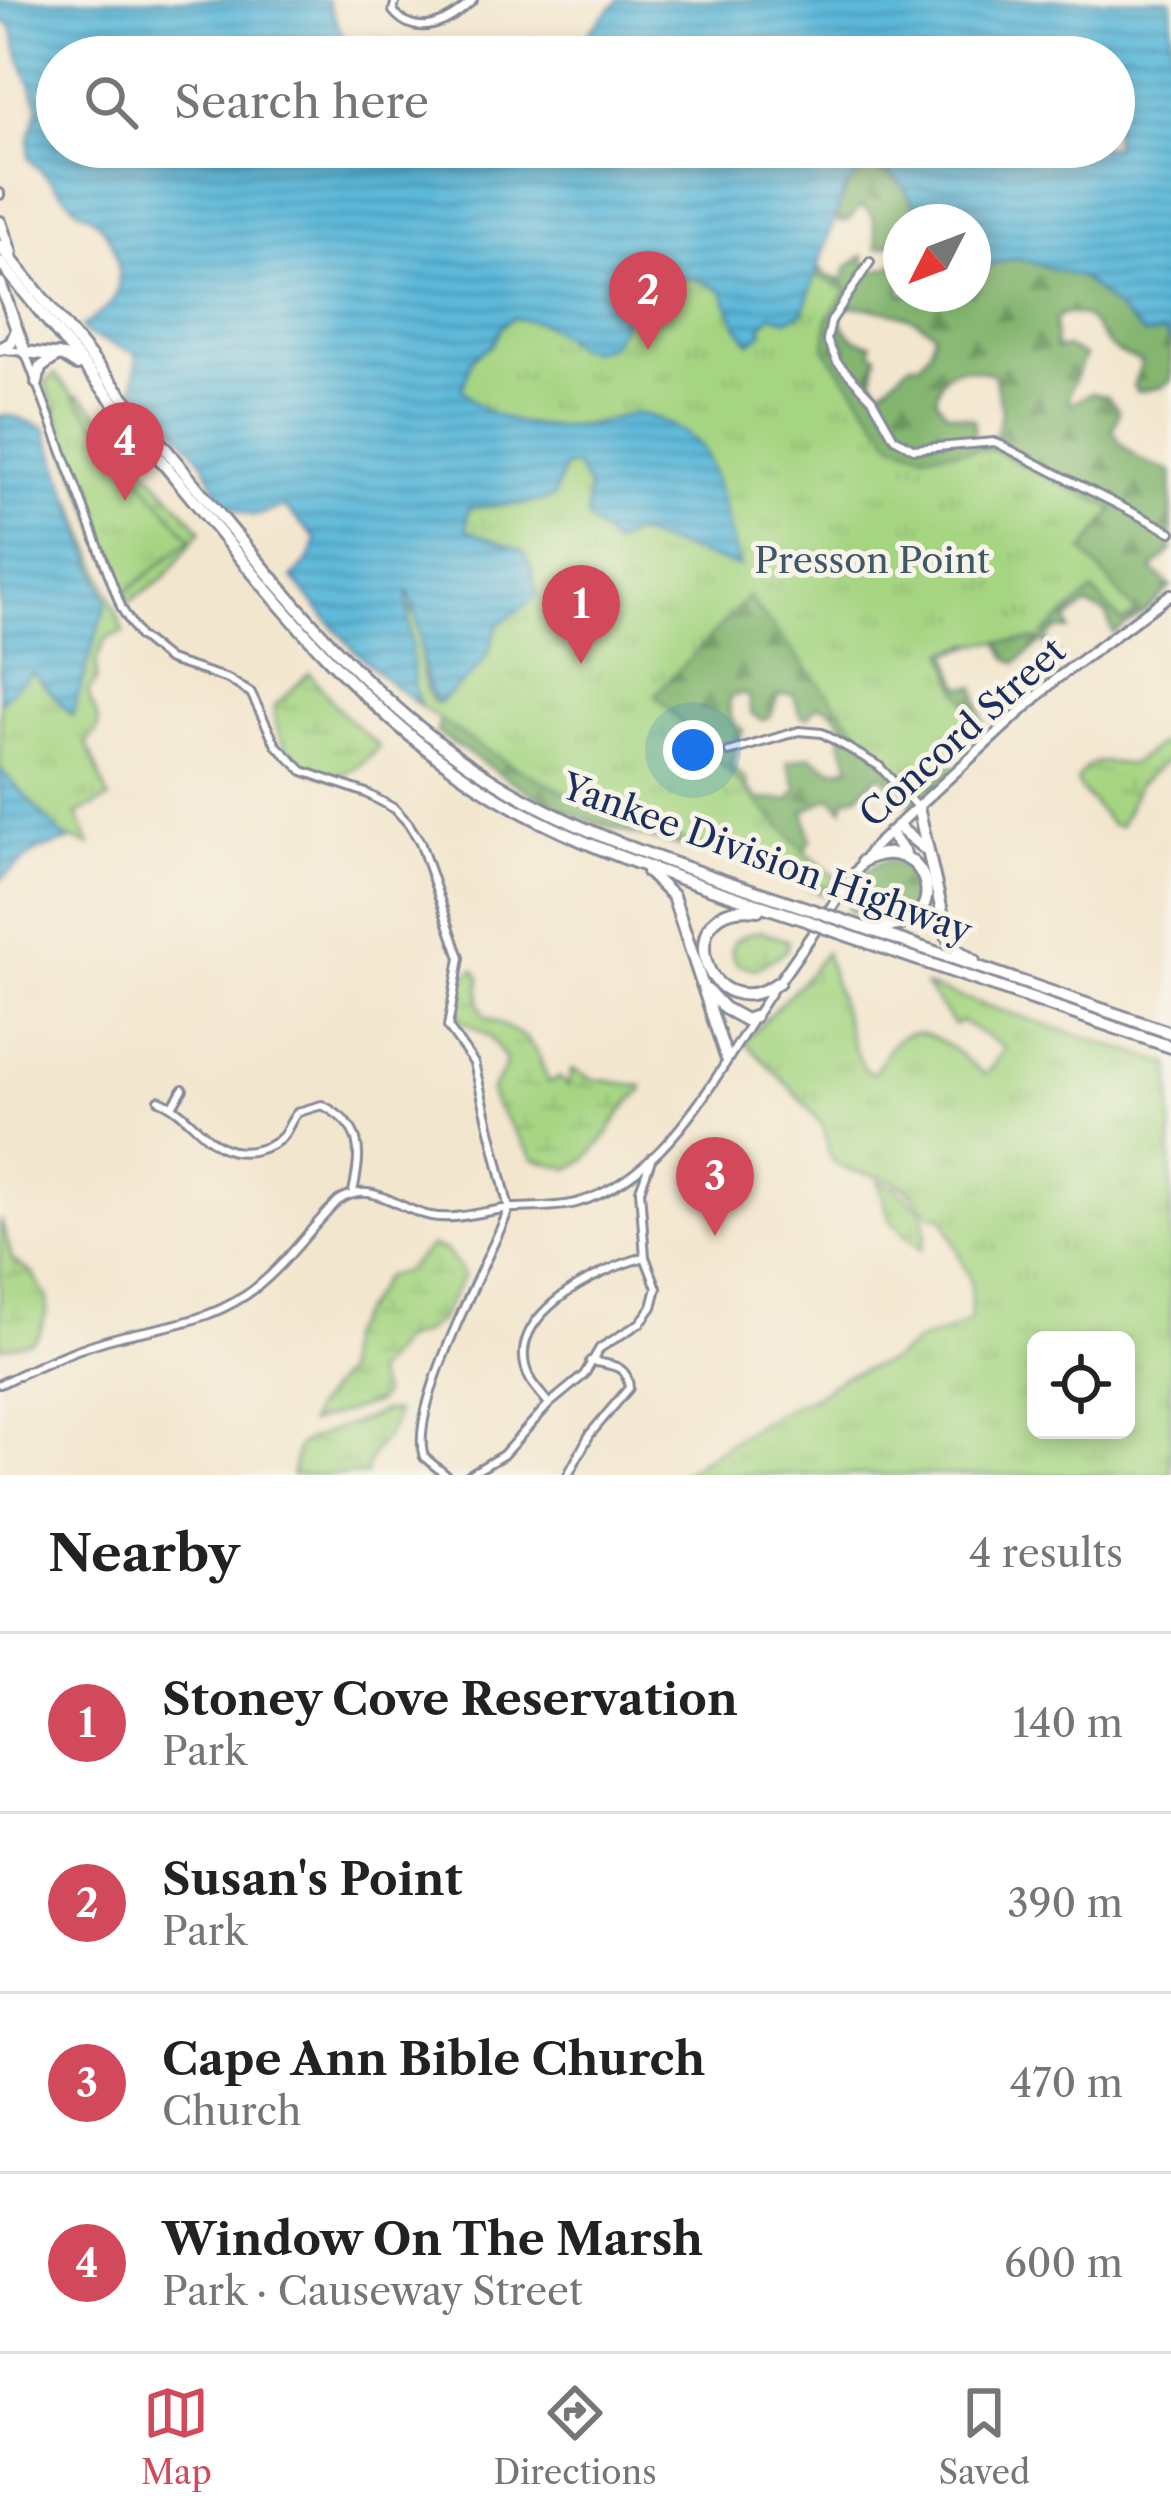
<!DOCTYPE html>
<meta charset="utf-8">
<style>
:root{--surface:#fff;--page:#f6f6f6;--text:#222;--muted:#767676;--line:#e0e0e0;--accent:#d1495b}
body{margin:0;font-family:"Libre Caslon Text",serif;background:var(--page);color:var(--text)}
.controls{position:absolute;right:36px;bottom:36px;display:grid;overflow:hidden;border-radius:18px;box-shadow:0 6px 18px #0003}
.controls button{width:108px;height:108px;display:grid;place-items:center;padding:0;border:0;border-bottom:3px solid var(--line);background:var(--surface);color:var(--text);font:60px sans-serif}
.compass{position:absolute;left:883px;top:204px;width:108px;height:108px;border-radius:50%;background:var(--surface);box-shadow:0 6px 18px #0003;rotate:228deg}
.you{position:absolute;left:693px;top:750px;width:42px;height:42px;margin:-30px;border:9px solid #fff;border-radius:50%;background:#1a73e8;box-shadow:0 0 0 18px #1a73e833}
.badge{display:grid;place-items:center;width:78px;height:78px;border-radius:50%;background:var(--accent);color:#fff;font-size:39px;font-weight:700}
.pin{position:absolute;translate:-50% -99px;filter:drop-shadow(0 3px 6px #0008)}
.pin::after{content:'';position:absolute;top:63px;width:42px;height:36px;background:inherit;clip-path:polygon(0 0,100% 0,50% 100%)}
.list{margin:0;padding:0;list-style:none}
h2{display:flex;justify-content:space-between;align-items:center;height:156px;margin:0;padding:0 48px;font-size:51px}
h2 small{font-size:39px;font-weight:400;color:var(--muted)}
.list li{display:grid;grid-template-columns:78px 1fr auto;gap:36px;align-items:center;box-sizing:border-box;height:180px;padding:0 48px;border-top:3px solid var(--line)}
.list b{display:block;font-size:45px;white-space:nowrap}
.list p{margin:0;font-size:39px;white-space:nowrap;color:var(--muted)}
.list em{font-size:39px;font-style:normal;color:var(--muted)}
.icon{flex:none;width:66px;height:66px;fill:none;stroke:currentColor;stroke-width:2;stroke-linecap:round;stroke-linejoin:round}
.map{position:relative;flex:none;width:1171px;height:1475px;overflow:hidden}
.search{position:absolute;background:var(--surface);box-shadow:0 6px 18px #0003;left:36px;right:36px;top:36px;height:132px;display:flex;align-items:center;gap:30px;box-sizing:border-box;padding:0 42px;border-radius:66px;color:var(--muted);font-size:45px}
.sheet{height:876px;background:var(--surface)}
nav{display:flex;justify-content:space-around;align-items:center;box-sizing:border-box;height:168px;border-top:3px solid var(--line);background:var(--surface);font-size:33px;color:var(--muted)}
nav a{display:grid;justify-items:center;gap:6px}
nav .on{color:var(--accent)}
.map>svg:first-child{display:block}
.forest{fill:url(#forest-firs);stroke:#507267;stroke-width:3;fill-rule:evenodd}
.wetland{fill:url(#wetland-marsh);stroke:#608270;stroke-width:3}
.park{fill:url(#park-tufts);stroke:#608270;stroke-width:3;fill-rule:evenodd}
.water{fill:url(#water-rules);stroke:#3b749c;stroke-width:3}
.lines{fill:none;stroke-linecap:round;stroke-linejoin:round}
.minor-casing{stroke:#878a96;stroke-width:12}
.tertiary-casing{stroke:#878a96;stroke-width:12}
.secondary-casing{stroke:#878a96;stroke-width:14}
.motorway-casing{stroke:#878a96;stroke-width:16}
.minor{stroke:#fff;stroke-width:6}
.tertiary{stroke:#fff;stroke-width:6}
.secondary{stroke:#fff;stroke-width:8}
.motorway{stroke:#fff;stroke-width:10}
.motorway-bridge-casing{stroke:#878a96;stroke-width:16;stroke-linecap:butt}
.motorway-bridge{stroke:#fff;stroke-width:10}
.labels{text-anchor:middle;stroke-width:10;stroke-linejoin:round;paint-order:stroke}
.park-label{font-size:36px;fill:#3e5867;stroke:#f7f3e8}
.street-label{font-size:36px;fill:#1b2f5e;stroke:#f7f3e8}
</style>
<div class="map">
<svg width="1171" height="1475" viewBox="0 0 1171 1475">
<defs>
<pattern id="forest-firs" width="22" height="20" patternUnits="userSpaceOnUse" patternTransform="scale(3)"><rect width="22" height="20" fill="#84b670"/><path d="M5 1l3.5 6h-7zM16 11l3.5 6h-7z" fill="#6b945f"/></pattern>
<pattern id="wetland-marsh" width="20" height="14" patternUnits="userSpaceOnUse" patternTransform="scale(3)"><rect width="20" height="14" fill="#a6d582"/><path d="M1 5h8M5 5V1M11 12h8M15 12V8" fill="none" stroke="#8eb773"/></pattern>
<pattern id="park-tufts" width="24" height="20" patternUnits="userSpaceOnUse" patternTransform="scale(3)"><rect width="24" height="20" fill="#a6d582"/><path d="M3 7l-1-3M5 7V3M7 7l1-3M15 17l-1-3M17 17v-4M19 17l1-3" fill="none" stroke="#8eb773"/></pattern>
<pattern id="water-rules" width="6" height="5" patternUnits="userSpaceOnUse" patternTransform="scale(3)"><rect width="6" height="5" fill="#5bb8d9"/><path d="M0 2.5h6" fill="none" stroke="#4a96b3"/></pattern>
</defs>
<rect width="100%" height="100%" fill="#f7f3e8"/>
<filter id="ink" filterUnits="userSpaceOnUse"><feTurbulence type="fractalNoise" baseFrequency=".00833" numOctaves="2"/><feDisplacementMap in="SourceGraphic" scale="24" xChannelSelector="R" yChannelSelector="G"/><feConvolveMatrix kernelMatrix="1 2 1 2 8 2 1 2 1" color-interpolation-filters="sRGB"/></filter>
<filter id="wash" filterUnits="userSpaceOnUse"><feTurbulence type="fractalNoise" baseFrequency=".004" numOctaves="4" result="noise"/><feDisplacementMap in="SourceGraphic" scale="48" xChannelSelector="R" yChannelSelector="G"/><feGaussianBlur stdDeviation="2.7" result="paint"/><feColorMatrix in="noise" values="0 0 0 0 0 0 0 0 0 0 0 0 0 0 0 0 0 1.4 0 .05"/><feComposite in="paint" operator="in"/></filter>
<g filter="url(#wash)">
<rect width="100%" height="100%" fill="#f3e6ce"/>
<g class="forest">
<path d="M 867,170 C 900,172 911,192 920,222 L 901,222 L 901,233 L 896,231 L 891,244 L 877,248 L 873,216 L 862,206 L 847,221 L 838,222 L 835,213 L 852,179 Z"/>
<path d="M 901,255 L 901,294 L 973,294 L 973,269 L 1017,258 L 1082,278 L 1145,335 L 1164,332 L 1171,341 L 1171,380 L 1162,387 L 1137,392 L 1133,386 L 1142,362 C 1133,358 1121,355 1114,350 C 1090,331 1099,312 1061,314 L 1055,321 L 1056,349 L 1066,347 L 1085,356 L 1069,392 L 1070,405 L 1091,393 L 1107,396 L 1119,411 L 1113,431 C 1127,456 1145,463 1171,472 L 1171,551 L 1152,569 L 1171,587 L 1142,614 L 1113,633 L 1106,613 L 1086,605 L 1067,620 L 1069,630 L 1057,629 L 1016,663 L 1007,658 L 997,639 L 948,653 L 961,687 L 975,687 L 987,737 L 980,744 L 972,738 L 946,759 L 953,771 L 917,802 L 909,803 L 880,774 L 858,795 L 845,799 L 842,809 L 831,797 L 804,811 L 811,840 L 803,854 L 838,883 L 822,894 C 750,857 667,847 591,821 C 534,801 487,764 437,733 L 440,716 L 818,265 L 826,276 L 842,280 L 848,266 L 863,256 L 868,273 L 890,267 ZM 854,306 C 884,310 911,312 934,333 L 930,350 L 920,363 L 911,363 L 881,390 L 873,379 L 877,355 L 871,352 L 872,344 C 853,341 846,334 839,317 L 844,308 ZM 966,368 L 994,374 L 1002,411 L 993,446 L 974,443 L 974,419 L 946,412 L 936,399 C 941,377 943,370 966,368 ZM 740,694 L 748,696 L 751,713 L 762,720 L 771,716 L 778,695 L 793,694 L 801,716 L 807,718 L 818,705 C 835,709 839,715 845,731 L 841,741 L 851,766 C 833,772 826,767 811,756 L 787,762 L 798,789 L 789,800 L 758,799 L 748,789 L 747,780 L 731,766 L 743,730 C 730,722 728,712 730,697 Z"/>
<path d="M 889,860 L 914,870 C 919,895 923,909 897,923 L 872,921 L 848,910 C 851,887 867,864 889,860 Z"/>
</g>
<g class="wetland">
<path d="M 63,396 L 78,396 L 87,402 L 201,530 L 165,578 L 128,603 L 53,416 L 53,398 Z"/>
<path d="M 309,673 L 340,711 L 379,747 C 368,760 349,777 330,776 C 297,774 273,737 274,707 Z"/>
<path d="M 1171,736 L 1171,757 L 1138,785 L 1120,826 L 1110,824 L 1079,787 L 1077,781 C 1089,755 1105,762 1130,765 Z"/>
<path d="M 761,931 L 788,941 L 786,951 L 756,969 L 737,964 C 722,941 742,934 761,931 Z"/>
<path d="M 474,969 L 480,977 L 479,1002 L 484,1015 L 526,1038 L 539,1056 L 548,1082 L 560,1078 L 568,1086 L 572,1069 L 593,1079 L 642,1086 L 642,1091 C 610,1116 609,1148 570,1169 L 534,1159 L 493,1101 L 491,1091 L 504,1070 L 506,1060 L 490,1037 L 459,1019 C 456,1001 457,978 474,969 Z"/>
<path d="M 878,1181 L 895,1187 L 923,1212 L 926,1234 L 921,1250 L 890,1221 Z"/>
<path d="M 0,1218 L 12,1260 L 32,1273 L 47,1298 L 47,1311 L 39,1334 L 32,1341 L 0,1348 Z"/>
<path d="M 431,1246 L 446,1250 L 464,1275 L 440,1320 L 422,1333 L 402,1340 L 374,1374 L 382,1394 L 377,1402 L 309,1423 L 313,1410 L 343,1373 L 345,1337 L 378,1287 L 384,1277 L 405,1271 Z"/>
<path d="M 382,1411 L 396,1412 C 395,1439 367,1447 366,1475 L 292,1475 C 295,1467 295,1453 299,1446 C 304,1437 366,1422 382,1411 Z"/>
</g>
<g class="park">
<path d="M 807,265 L 821,278 L 847,290 L 828,318 L 825,349 L 894,443 L 924,453 L 989,449 L 1114,509 L 1083,551 L 1136,613 L 1122,622 L 1093,591 L 1043,634 L 1061,661 L 1041,639 L 969,644 L 945,652 L 958,689 L 980,727 L 947,756 L 954,767 L 937,782 L 916,785 L 908,791 L 748,597 L 655,695 L 805,852 L 836,878 L 830,887 C 671,838 549,802 413,701 L 404,599 C 411,607 421,624 421,635 C 421,657 419,685 434,702 L 462,539 L 458,374 L 502,317 L 634,293 L 675,274 Z"/>
<path d="M 55,374 L 191,539 L 124,594 L 45,383 Z"/>
<path d="M 73,500 L 124,632 L 106,638 L 96,661 L 97,679 L 88,692 C 92,713 110,725 86,742 L 109,799 L 77,814 L 90,845 L 24,824 L 0,808 L 0,544 Z"/>
<path d="M 825,952 L 852,1043 L 865,1070 L 874,1073 C 881,1064 886,1049 895,1041 C 925,1015 965,1061 986,1075 L 1005,1048 L 961,1021 L 954,1025 L 926,986 L 1171,1065 L 1171,1475 L 680,1475 L 768,1418 L 819,1394 L 842,1377 L 890,1361 L 918,1341 L 952,1330 L 971,1319 L 971,1282 L 943,1218 C 923,1216 922,1202 908,1190 C 884,1169 846,1178 832,1159 C 824,1149 830,1135 822,1125 C 800,1095 771,1069 745,1042 C 771,1010 802,986 825,952 ZM 1036,1340 L 1126,1340 L 1126,1430 L 1036,1430 Z"/>
</g>
<g class="water">
<path d="M 0,0 L 327,0 L 352,57 L 57,57 L 57,147 L 1114,147 L 1114,57 L 576,57 L 591,29 L 619,0 L 1171,0 L 1171,341 L 1164,332 L 1145,335 L 1082,278 L 1017,258 L 973,269 L 973,222 L 920,222 C 909,183 876,143 844,191 L 803,313 L 786,320 L 772,315 L 761,326 L 763,332 L 750,343 L 736,324 L 722,291 C 675,264 682,288 641,290 L 611,345 C 570,360 573,338 542,324 C 535,320 522,320 513,318 L 501,327 L 493,344 L 472,359 L 462,389 C 490,428 553,430 597,423 C 609,421 621,415 633,414 C 653,413 685,430 699,445 C 714,461 731,540 740,567 L 632,533 L 614,545 L 587,519 L 588,487 L 576,466 L 565,466 L 553,498 L 526,504 L 468,508 L 467,530 L 523,551 L 532,570 L 538,596 L 498,625 L 487,656 L 475,672 L 438,704 C 415,673 425,624 407,590 L 414,686 L 420,704 C 369,674 331,624 293,578 L 310,558 L 316,539 L 284,507 L 254,516 L 224,505 L 204,463 L 174,426 L 151,413 L 134,388 L 137,354 L 88,335 L 81,327 C 91,320 105,312 112,302 C 130,273 111,221 79,210 L 29,159 L 29,139 L 39,106 L 20,59 L 11,24 L 0,22 Z"/>
<path d="M 0,415 L 16,417 L 45,428 L 107,601 L 72,715 L 32,672 L 0,702 Z"/>
<path d="M 0,769 L 68,841 L 36,851 L 0,880 Z"/>
</g>
</g>
<g filter="url(#ink)">
<g class="lines">
<defs>
<g id="minor">
<path d="M 396,0 L 393,11 C 418,41 451,21 473,0"/>
<path d="M 870,262 L 831,321 L 827,340 L 837,362 L 872,399 L 894,438 L 914,449 L 995,442 L 1171,532"/>
<path d="M 729,752 L 799,731 L 822,733 L 879,766 L 917,807"/>
<path d="M 159,1100 C 196,1114 210,1162 257,1150 C 267,1147 276,1144 283,1136 C 289,1128 291,1119 298,1112 L 322,1105 C 363,1126 362,1149 353,1192"/>
<path d="M 173,1105 L 183,1089"/>
<path d="M 549,1404 C 544,1397 536,1389 531,1381 C 496,1317 599,1269 645,1257"/>
<path d="M 446,1475 L 424,1457 C 407,1408 488,1262 509,1209"/>
<path d="M 469,1475 L 503,1455 L 549,1404 L 584,1375 L 600,1348 L 640,1323 L 652,1307 L 657,1288 L 645,1257 L 640,1190 L 652,1157"/>
<path d="M 568,1475 L 590,1434 L 629,1388 C 628,1364 610,1365 590,1361"/>
</g>
<g id="tertiary">
<path d="M 0,193 L 0,195"/>
<path d="M 4,350 L 25,352 L 28,360 L 122,609 L 139,636 L 169,660 L 228,679 L 251,693 L 276,745 L 303,771 L 366,793 L 395,809 L 408,823 L 420,842 L 460,958 L 448,1027 L 474,1063 L 509,1209"/>
<path d="M 0,1384 C 39,1365 80,1346 122,1336 C 167,1326 207,1321 246,1295 C 282,1271 307,1231 338,1201 C 372,1178 397,1210 431,1216 C 458,1221 485,1210 513,1208 C 534,1207 556,1208 576,1203 C 672,1177 723,1060 776,985"/>
</g>
<path id="secondary" d="M 779,982 L 872,849 L 1056,679 L 1171,594"/>
<g id="motorway">
<path d="M 0,222 L 11,253"/>
<path d="M 0,246 C 69,331 139,416 208,501 C 295,606 376,708 494,781 C 592,842 705,874 815,911"/>
<path d="M 0,262 C 65,342 130,423 196,503 C 285,614 371,720 494,796 C 591,854 701,885 808,921"/>
<path d="M 0,283 L 25,352 L 63,356 L 77,365"/>
<path d="M 0,349 L 11,343 L 16,332"/>
<path d="M 37,383 L 40,368 L 58,355"/>
<path d="M 918,807 L 948,938 L 956,949 L 974,961"/>
<path d="M 897,826 L 924,848"/>
<path d="M 890,833 L 905,854"/>
<path d="M 863,861 C 929,825 961,936 871,926"/>
<path d="M 648,872 L 673,896 L 726,1057"/>
<path d="M 758,910 C 666,898 704,1035 779,982"/>
<path d="M 833,917 L 1171,1033"/>
<path d="M 826,928 L 1171,1047"/>
<path d="M 707,990 L 724,1008 L 746,1020 L 754,1017"/>
</g>
</defs>
<use href="#minor" class="minor-casing"/>
<use href="#tertiary" class="tertiary-casing"/>
<use href="#secondary" class="secondary-casing"/>
<use href="#motorway" class="motorway-casing"/>
<use href="#minor" class="minor"/>
<use href="#tertiary" class="tertiary"/>
<use href="#secondary" class="secondary"/>
<use href="#motorway" class="motorway"/>
<defs>
<g id="motorway-bridge">
<path d="M 815,911 L 833,917"/>
<path d="M 808,921 L 826,928"/>
</g>
</defs>
<use href="#motorway-bridge" class="motorway-bridge-casing"/>
<use href="#motorway-bridge" class="motorway-bridge"/>
</g>
</g>
<g class="labels">
<g class="park-label">
<text x="872" y="573">Presson Point</text>
</g>
<g class="street-label">
<text transform="translate(962 732) rotate(-42)" y="13">Concord Street</text>
<text transform="translate(767 858) rotate(20)" y="13">Yankee Division Highway</text>
</g>
</g>
</svg>
<div class="controls">
<button><svg class="icon" aria-label="locate" viewBox="0 0 24 24"><circle cx="12" cy="12" r="6"/><path d="M12 2v4M12 18v4M2 12h4M18 12h4"/></svg></button>
</div>
<svg class="compass" viewBox="-18 -18 36 36"><path d="M0-13l5 13h-10z" fill="#e53935"/><path d="M0 13l5-13h-10z" fill="#767676"/></svg>
<div class="you"></div>
<div class="pin badge" style="left:581px;top:664px">1</div>
<div class="pin badge" style="left:648px;top:350px">2</div>
<div class="pin badge" style="left:715px;top:1236px">3</div>
<div class="pin badge" style="left:125px;top:501px">4</div>
<div class="search"><svg class="icon" aria-label="search" viewBox="0 0 24 24"><circle cx="10" cy="10" r="6"/><path d="M15 15l6 6"/></svg>Search here</div>
</div>
<section class="sheet">
<h2>Nearby<small>4 results</small></h2>
<ul class="list">
<li><span class="badge">1</span><div><b>Stoney Cove Reservation</b><p>Park</p></div><em>140 m</em></li>
<li><span class="badge">2</span><div><b>Susan's Point</b><p>Park</p></div><em>390 m</em></li>
<li><span class="badge">3</span><div><b>Cape Ann Bible Church</b><p>Church</p></div><em>470 m</em></li>
<li><span class="badge">4</span><div><b>Window On The Marsh</b><p>Park · Causeway Street</p></div><em>600 m</em></li>
</ul>
</section>
<nav>
<a class="on"><svg class="icon" aria-label="map" viewBox="0 0 24 24"><path d="M3 6l6-2 6 2 6-2v14l-6 2-6-2-6 2zM9 4v14M15 6v14"/></svg>Map</a>
<a><svg class="icon" aria-label="directions" viewBox="0 0 24 24"><path d="M12 3l9 9-9 9-9-9zM9 14v-3h6M13 9l2 2-2 2"/></svg>Directions</a>
<a><svg class="icon" aria-label="saved" viewBox="0 0 24 24"><path d="M7 4h10v16l-5-4-5 4z"/></svg>Saved</a>
</nav>
